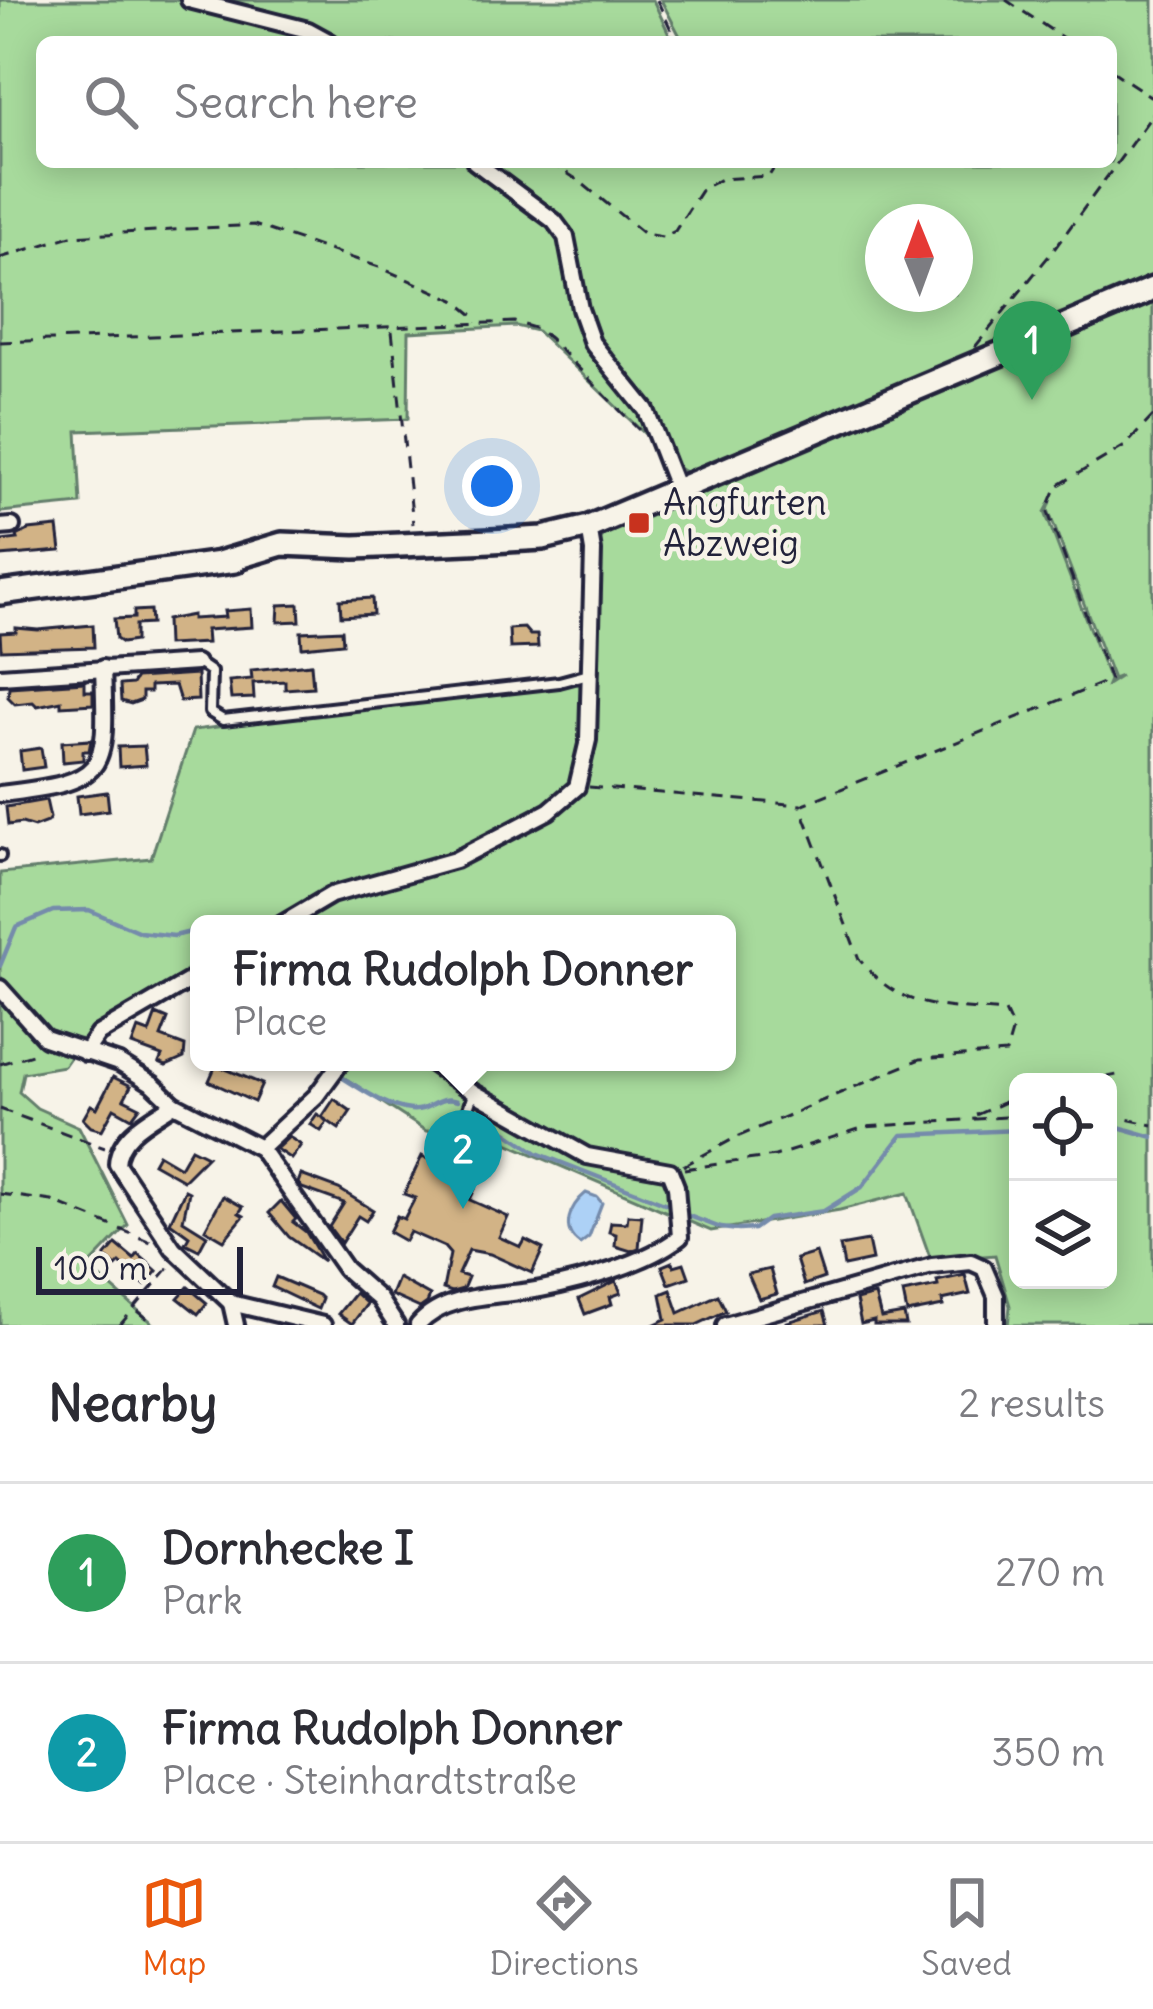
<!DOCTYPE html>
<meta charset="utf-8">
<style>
:root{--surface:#fff;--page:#f7f7f7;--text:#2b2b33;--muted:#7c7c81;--line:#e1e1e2;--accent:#ea580c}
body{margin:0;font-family:Delius,sans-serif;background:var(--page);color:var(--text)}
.controls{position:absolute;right:36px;bottom:36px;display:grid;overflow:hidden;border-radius:18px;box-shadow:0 6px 30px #0003}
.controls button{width:108px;height:108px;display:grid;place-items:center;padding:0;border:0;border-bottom:3px solid var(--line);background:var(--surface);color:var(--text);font:60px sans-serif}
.compass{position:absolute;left:865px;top:204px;width:108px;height:108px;border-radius:50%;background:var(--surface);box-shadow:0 6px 30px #0003;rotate:359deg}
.scale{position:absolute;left:36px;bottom:30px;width:207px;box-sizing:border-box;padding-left:12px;border:6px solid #22223b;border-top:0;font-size:33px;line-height:42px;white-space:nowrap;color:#22223b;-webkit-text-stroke:9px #f7f3e8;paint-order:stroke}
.you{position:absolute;left:492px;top:486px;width:42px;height:42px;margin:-30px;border:9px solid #fff;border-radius:50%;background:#1a73e8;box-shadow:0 0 0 18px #1a73e833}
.badge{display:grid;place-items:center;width:78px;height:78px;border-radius:50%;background:var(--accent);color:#fff;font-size:39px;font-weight:700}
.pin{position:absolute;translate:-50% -99px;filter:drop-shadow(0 3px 6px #0008)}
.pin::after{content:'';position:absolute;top:63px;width:42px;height:36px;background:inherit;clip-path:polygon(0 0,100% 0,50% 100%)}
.popup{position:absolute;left:190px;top:915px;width:546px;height:156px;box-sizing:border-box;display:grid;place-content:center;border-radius:18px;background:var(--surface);filter:drop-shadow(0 3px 9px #0005);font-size:39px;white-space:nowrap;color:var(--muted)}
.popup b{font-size:45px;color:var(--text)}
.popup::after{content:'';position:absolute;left:50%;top:100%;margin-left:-24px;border:24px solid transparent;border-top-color:var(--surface)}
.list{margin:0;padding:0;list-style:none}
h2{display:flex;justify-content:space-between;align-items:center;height:156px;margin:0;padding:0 48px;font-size:51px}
h2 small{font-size:39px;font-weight:400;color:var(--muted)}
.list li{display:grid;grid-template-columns:78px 1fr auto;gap:36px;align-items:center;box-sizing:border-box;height:180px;padding:0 48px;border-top:3px solid var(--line)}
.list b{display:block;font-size:45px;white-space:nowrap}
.list p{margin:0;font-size:39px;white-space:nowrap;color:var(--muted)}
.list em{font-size:39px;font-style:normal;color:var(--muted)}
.icon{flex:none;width:66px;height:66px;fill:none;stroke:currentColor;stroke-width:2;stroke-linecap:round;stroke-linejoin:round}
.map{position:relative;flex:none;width:1153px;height:1325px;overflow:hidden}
.search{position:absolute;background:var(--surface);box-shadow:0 6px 30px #0003;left:36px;right:36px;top:36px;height:132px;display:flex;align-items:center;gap:30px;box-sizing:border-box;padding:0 42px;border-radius:18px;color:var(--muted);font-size:45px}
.sheet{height:516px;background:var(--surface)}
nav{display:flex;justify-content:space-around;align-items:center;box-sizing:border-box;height:168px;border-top:3px solid var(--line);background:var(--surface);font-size:33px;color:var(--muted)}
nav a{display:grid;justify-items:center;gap:6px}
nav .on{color:var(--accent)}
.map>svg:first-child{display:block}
.green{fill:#a7da9c;stroke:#647e6c;stroke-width:3;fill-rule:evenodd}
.water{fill:#add1f6;stroke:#758bab;stroke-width:3}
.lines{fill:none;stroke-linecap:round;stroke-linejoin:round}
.stream{stroke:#758bab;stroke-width:4.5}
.building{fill:#d2b386;stroke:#22223b;stroke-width:3}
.service-casing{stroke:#22223b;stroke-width:16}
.minor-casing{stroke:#22223b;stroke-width:22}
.secondary-casing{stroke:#22223b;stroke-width:30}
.path{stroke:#22223b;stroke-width:3;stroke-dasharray:12 9;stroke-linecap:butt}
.service{stroke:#f7f3e8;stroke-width:8}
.minor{stroke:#f7f3e8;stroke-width:14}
.secondary{stroke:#f7f3e8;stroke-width:21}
.poi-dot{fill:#c8321e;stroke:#f7f3e8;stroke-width:4.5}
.labels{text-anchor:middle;stroke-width:9;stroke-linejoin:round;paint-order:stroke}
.poi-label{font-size:36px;fill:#22223b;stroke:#f7f3e8;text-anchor:start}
</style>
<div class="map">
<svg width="1153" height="1325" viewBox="0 0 1153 1325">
<rect width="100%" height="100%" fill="#f7f3e8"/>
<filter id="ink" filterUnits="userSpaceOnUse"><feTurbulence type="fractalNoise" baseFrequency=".00833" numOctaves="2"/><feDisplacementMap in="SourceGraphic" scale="24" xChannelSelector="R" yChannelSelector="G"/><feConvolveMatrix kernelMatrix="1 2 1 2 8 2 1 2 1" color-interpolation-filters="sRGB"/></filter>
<g filter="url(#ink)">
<g class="green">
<path d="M 0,0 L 653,0 L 673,42 L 42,42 L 42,162 L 1111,162 L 1111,42 L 683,42 L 661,0 L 1153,0 L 1153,282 L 692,476 L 677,467 L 659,432 L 647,436 L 537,331 L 516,326 L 409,332 L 408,419 L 77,431 L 81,504 L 0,512 ZM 883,222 L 955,222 L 955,294 L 883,294 Z"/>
<path d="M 1153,296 L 1153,1325 L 1008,1325 L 1010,1306 L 995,1255 L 931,1260 L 907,1193 L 840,1210 L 711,1231 L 477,1130 L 426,1131 L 320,1062 L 727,1062 L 727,924 L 199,924 L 199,969 L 83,1039 L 66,1040 L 35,1023 L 0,976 L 0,873 L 151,858 L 193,730 L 571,683 L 582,685 L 581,738 L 575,771 L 586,779 L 592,753 L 597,556 L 599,542 L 607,530 ZM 1051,501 L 1048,510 L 1113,679 L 1121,676 L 1107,685 L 1109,680 L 1045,512 ZM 1018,1082 L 1108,1082 L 1108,1280 L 1018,1280 Z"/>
<path d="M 0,996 L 42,1040 L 73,1053 L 64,1066 L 23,1073 L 19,1092 L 37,1108 L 79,1127 L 128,1225 L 88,1267 L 155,1325 L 0,1325 Z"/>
</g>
<path class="water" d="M 586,1193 L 597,1197 L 602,1203 L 589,1237 L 580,1244 C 559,1230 570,1206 586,1193 Z"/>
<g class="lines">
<g class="stream">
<path d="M 0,966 L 16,927 L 53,911 L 89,910 L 140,932 L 174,936 L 199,930"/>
<path d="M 338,1075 C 359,1087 386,1108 411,1110 C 430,1112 438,1094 457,1101"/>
<path d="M 474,1110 L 537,1153 L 672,1206"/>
<path d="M 1108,1124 L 1153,1137"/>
<path d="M 689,1216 L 721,1228 L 739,1230 L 754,1229 L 768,1219 L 824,1211 L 862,1187 L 902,1135 L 1018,1130"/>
</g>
</g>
<g class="building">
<path d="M 58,527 L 61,551 L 0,556 L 1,541 L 18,539 L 17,536 L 29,530 Z"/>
<path d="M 372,598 L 373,614 L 341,616 L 340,600 Z"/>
<path d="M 299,604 L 300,621 L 278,622 L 279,605 Z"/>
<path d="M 251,609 L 252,627 L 206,630 L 207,643 L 167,645 L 166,620 L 192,615 L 192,619 L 225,617 L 224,611 Z"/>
<path d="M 150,610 L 151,624 L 135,625 L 135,641 L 122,643 L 116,639 L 114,619 L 134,618 L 134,611 Z"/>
<path d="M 93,625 L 94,647 L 1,650 L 0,633 L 16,632 L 16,628 L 38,630 Z"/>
<path d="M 524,628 L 530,635 L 537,635 L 538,647 L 510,648 L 509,629 Z"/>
<path d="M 342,630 L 343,643 L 302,647 L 301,632 Z"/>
<path d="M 311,664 L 313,687 L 285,689 L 285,681 L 253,683 L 254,698 L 231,699 L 229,681 L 252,679 L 251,670 Z"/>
<path d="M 197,674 L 198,700 L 180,701 L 175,685 L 150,686 L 150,692 L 142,692 L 142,700 L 131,704 L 121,701 L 120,685 L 132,684 L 136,678 Z"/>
<path d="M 85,682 L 85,691 L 93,691 L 93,704 L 61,706 L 61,701 L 37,706 L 33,702 L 15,704 L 8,697 L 9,687 Z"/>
<path d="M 91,740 L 89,751 L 83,751 L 83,760 L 63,762 L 62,742 Z"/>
<path d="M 144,746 L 146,765 L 119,767 L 118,747 Z"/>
<path d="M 41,748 L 44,767 L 22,770 L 20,751 Z"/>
<path d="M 107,792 L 109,810 L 79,814 L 77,796 Z"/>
<path d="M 46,800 L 50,818 L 47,822 L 34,827 L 22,823 L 8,825 L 6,807 Z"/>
<path d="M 156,1014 L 168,1019 L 161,1037 L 185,1046 L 184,1058 L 166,1066 L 159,1063 L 162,1056 L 132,1045 L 138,1029 L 149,1033 Z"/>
<path d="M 216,1065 L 262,1084 L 254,1102 L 209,1081 Z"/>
<path d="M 113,1077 L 131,1086 L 124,1099 L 140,1107 L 132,1118 L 114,1108 L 102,1130 L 91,1127 L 83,1119 L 91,1105 L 97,1108 Z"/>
<path d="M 334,1099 L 351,1111 L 339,1129 L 323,1118 L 327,1122 L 321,1131 L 310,1124 L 317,1114 L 322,1117 Z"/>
<path d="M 289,1137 L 301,1145 L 291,1159 L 276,1149 Z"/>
<path d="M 191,1148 L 207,1156 L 183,1180 L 153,1163 L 158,1154 L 180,1167 Z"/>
<path d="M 422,1156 L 478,1182 L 470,1200 L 508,1217 L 499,1237 L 521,1247 L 525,1240 L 543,1249 L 532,1273 L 490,1254 L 469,1250 L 458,1274 L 468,1277 L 463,1289 L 452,1292 L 443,1289 L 450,1254 L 444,1247 L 410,1232 L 405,1241 L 389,1232 L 397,1216 L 404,1219 L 415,1198 L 404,1194 Z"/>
<path d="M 301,1175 L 339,1189 L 373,1210 L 366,1221 L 358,1216 L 341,1243 L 329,1227 L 344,1203 L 302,1188 L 298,1183 Z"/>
<path d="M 185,1190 L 189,1192 L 183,1220 L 207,1235 L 199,1250 L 185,1243 L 189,1236 L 170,1222 Z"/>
<path d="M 223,1196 L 243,1207 L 239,1213 L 244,1216 L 224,1240 L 205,1229 Z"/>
<path d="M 281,1201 L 296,1219 L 293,1222 L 306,1232 L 323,1261 L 289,1237 L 269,1213 Z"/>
<path d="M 628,1215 L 642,1216 L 639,1248 L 631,1251 L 615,1246 L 616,1234 L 609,1232 L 611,1222 L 627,1223 Z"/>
<path d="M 868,1241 L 872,1260 L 844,1266 L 840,1246 Z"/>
<path d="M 116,1244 L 134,1259 L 138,1254 L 157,1271 L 145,1285 L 120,1263 L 116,1267 L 105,1257 Z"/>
<path d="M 816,1253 L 824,1278 L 804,1285 L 796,1259 Z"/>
<path d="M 672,1262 L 674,1266 L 684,1263 L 689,1277 L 669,1284 L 662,1266 Z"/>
<path d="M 770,1269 L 777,1294 L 759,1299 L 748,1274 Z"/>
<path d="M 965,1275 L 970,1294 L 942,1300 L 943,1306 L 907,1313 L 903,1293 L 938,1286 L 937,1281 Z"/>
<path d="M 276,1277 L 318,1295 L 322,1299 L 318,1309 L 272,1287 Z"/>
<path d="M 398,1278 L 430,1296 L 427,1303 L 420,1308 L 391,1295 Z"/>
<path d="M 616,1281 L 621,1293 L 610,1297 L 612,1304 L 585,1314 L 579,1299 Z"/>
<path d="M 188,1287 L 207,1303 L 198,1314 L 178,1298 Z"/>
<path d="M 671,1290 L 679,1313 L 718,1295 L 726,1311 L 696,1325 L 653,1325 L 666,1319 L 661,1294 Z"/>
<path d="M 355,1293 L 367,1304 L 352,1324 L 338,1314 Z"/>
<path d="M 875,1295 L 881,1318 L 904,1314 L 906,1325 L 874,1325 L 874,1321 L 861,1324 L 856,1300 Z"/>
<path d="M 824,1311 L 828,1325 L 787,1325 L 787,1322 Z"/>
</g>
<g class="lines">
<defs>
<g id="service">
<path d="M 198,663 L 211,672 L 210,712 L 223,720 L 559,682 L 589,674"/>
<path d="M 0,855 L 0,856"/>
<path d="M 462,1127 L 473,1094"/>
</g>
<g id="minor">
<path d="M 189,0 L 308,30 L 330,42"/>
<path d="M 475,162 L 554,221 L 566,237 L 580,309 L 592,343 L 646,410 L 678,492"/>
<path d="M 0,527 L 12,526"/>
<path d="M 0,676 L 196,663"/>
<path d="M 0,794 C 109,781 107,774 103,668"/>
<path d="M 282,924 L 331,895 L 455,860 L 549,811 L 577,787 L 588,740 L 593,551 L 589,527"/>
<path d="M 0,988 L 45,1038 L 119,1063 L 153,1084 L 174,1104 L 260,1148 L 345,1269 L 379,1299 L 396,1325"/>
<path d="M 85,1053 L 98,1034 L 199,975"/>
<path d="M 174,1104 C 152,1119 118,1134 117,1164 L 173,1248 L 231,1303 L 323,1325"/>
<path d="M 260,1148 L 316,1096 L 341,1062"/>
<path d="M 231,1303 L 236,1325"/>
<path d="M 418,1325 C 447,1292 501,1297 541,1289 C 583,1281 647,1263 680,1237 L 676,1186 L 670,1171 L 587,1156 L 473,1092 L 430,1062"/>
<path d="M 725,1325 L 932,1266 L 971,1262 L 984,1268 L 996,1296 L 996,1325"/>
</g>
<g id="secondary">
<path d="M 222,562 L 282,544 L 355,547 L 491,541 L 543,538 L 589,527 L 1153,289"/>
<path d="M 0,593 L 235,561"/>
</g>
</defs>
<use href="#service" class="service-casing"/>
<use href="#minor" class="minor-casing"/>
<use href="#secondary" class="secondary-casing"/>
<g class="path">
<path d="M 657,0 L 677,42"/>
<path d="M 1006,0 L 1069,42"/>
<path d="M 1111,70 L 1153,98"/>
<path d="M 549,162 L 578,180 L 644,234 L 663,237 L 675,231 L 702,189 L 721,179 L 769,176 L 778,162"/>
<path d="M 0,258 L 71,236 L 254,225 L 379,267 L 455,300 L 472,314 L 476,323"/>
<path d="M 392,331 L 413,524"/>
<path d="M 0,342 L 514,322 L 538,329 L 550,339 L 639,430"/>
<path d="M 975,347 L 1052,252 L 1153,114"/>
<path d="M 589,787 L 801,805 L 1110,680 L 1047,510 L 1057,486 L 1125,446 L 1153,416"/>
<path d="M 0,1064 L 38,1052"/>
<path d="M 1084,1082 L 1117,1075"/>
<path d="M 0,1109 L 105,1148"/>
<path d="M 976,1115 L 1018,1096"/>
<path d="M 1108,1115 L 1153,1125"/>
<path d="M 683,1166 L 735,1138 L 920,1059 L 1006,1053 L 1013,1029 L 1005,1012 C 942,1006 901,1012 859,959 L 801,807"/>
<path d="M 684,1169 L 775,1156 L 865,1127 L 1018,1116"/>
<path d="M 0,1194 L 52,1201 L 151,1242"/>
<path d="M 138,1311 L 155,1325"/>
<path d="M 120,1325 L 171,1265"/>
</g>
<use href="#service" class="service"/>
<use href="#minor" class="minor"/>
<use href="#secondary" class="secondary"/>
</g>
</g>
<rect class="poi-dot" x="627" y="511" width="24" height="24" rx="6"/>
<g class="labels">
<g class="poi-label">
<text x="663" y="515">Angfurten<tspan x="663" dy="41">Abzweig</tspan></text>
</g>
</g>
</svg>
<div class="controls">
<button><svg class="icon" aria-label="locate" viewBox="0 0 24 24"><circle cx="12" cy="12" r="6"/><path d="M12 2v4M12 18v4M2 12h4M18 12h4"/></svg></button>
<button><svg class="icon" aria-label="layers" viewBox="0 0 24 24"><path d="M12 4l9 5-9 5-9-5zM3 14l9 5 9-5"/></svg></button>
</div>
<svg class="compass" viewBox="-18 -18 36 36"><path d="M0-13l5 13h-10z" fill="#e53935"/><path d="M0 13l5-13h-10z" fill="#7c7c81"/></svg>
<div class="scale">100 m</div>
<div class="you"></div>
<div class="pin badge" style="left:1032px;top:400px;background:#2e9e5b">1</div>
<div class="pin badge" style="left:463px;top:1209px;background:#0f9aa8">2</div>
<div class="popup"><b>Firma Rudolph Donner</b>Place</div>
<div class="search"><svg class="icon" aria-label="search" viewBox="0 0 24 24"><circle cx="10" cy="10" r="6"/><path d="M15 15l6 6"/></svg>Search here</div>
</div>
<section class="sheet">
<h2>Nearby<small>2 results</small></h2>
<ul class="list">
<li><span class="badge" style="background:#2e9e5b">1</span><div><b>Dornhecke I</b><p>Park</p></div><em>270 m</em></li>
<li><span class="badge" style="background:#0f9aa8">2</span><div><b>Firma Rudolph Donner</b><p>Place · Steinhardtstraße</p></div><em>350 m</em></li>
</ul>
</section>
<nav>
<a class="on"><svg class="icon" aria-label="map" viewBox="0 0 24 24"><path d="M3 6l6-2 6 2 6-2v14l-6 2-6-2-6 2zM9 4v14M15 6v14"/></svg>Map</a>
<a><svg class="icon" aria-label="directions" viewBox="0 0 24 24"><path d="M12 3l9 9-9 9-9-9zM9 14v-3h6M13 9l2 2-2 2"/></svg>Directions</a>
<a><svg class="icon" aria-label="saved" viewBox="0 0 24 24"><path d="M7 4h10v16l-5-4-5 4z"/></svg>Saved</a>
</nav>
